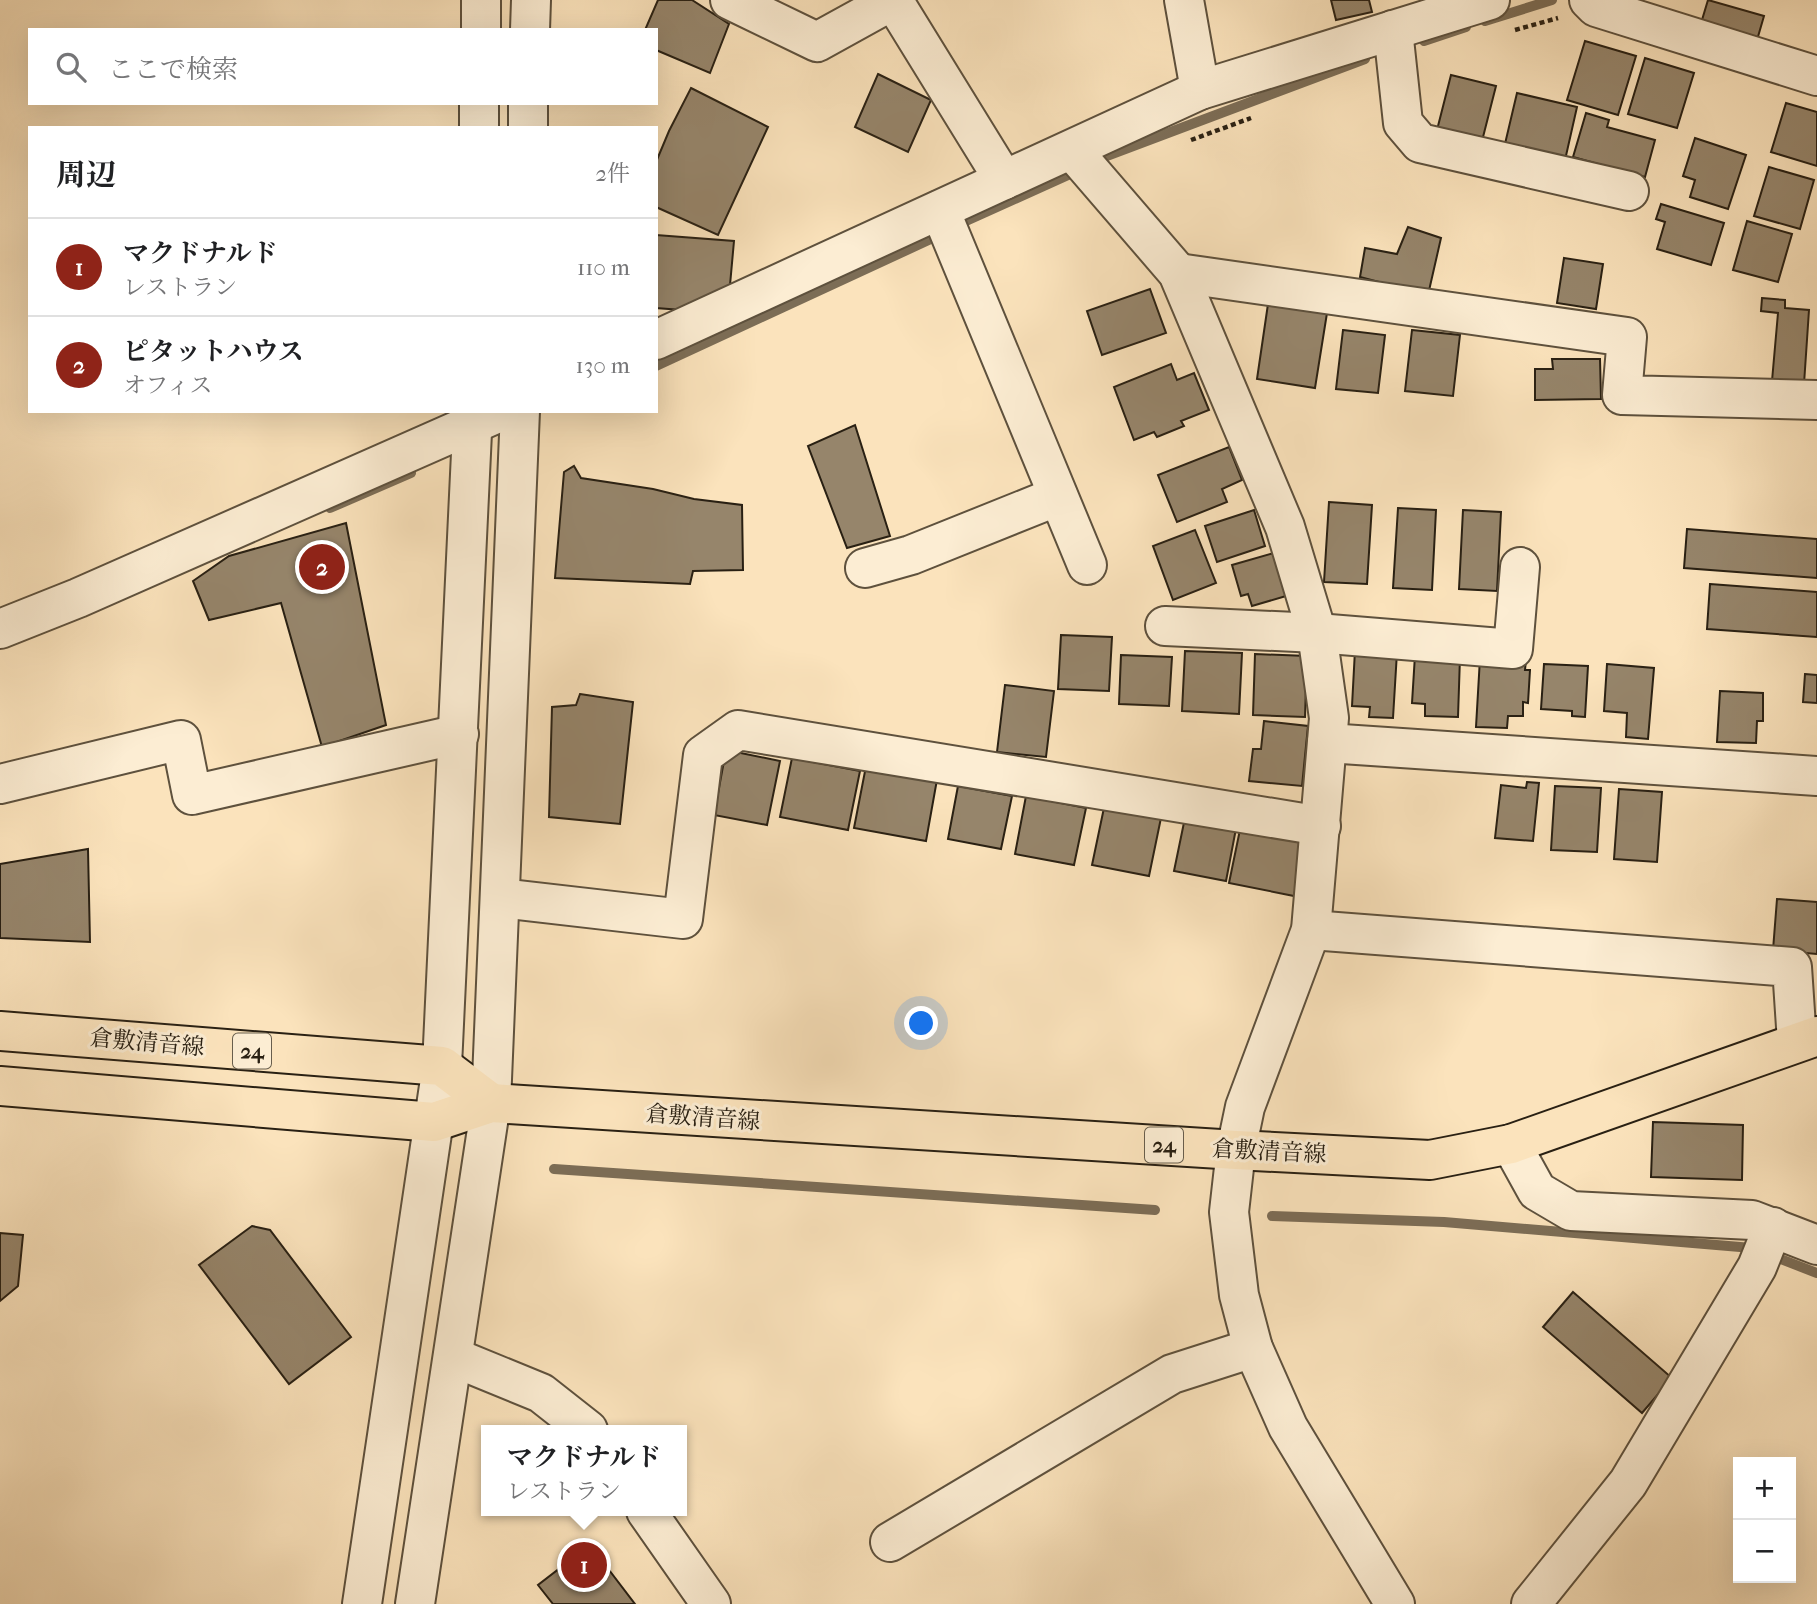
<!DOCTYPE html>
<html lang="ja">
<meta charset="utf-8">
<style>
:root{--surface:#fff;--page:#f6f6f6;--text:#202124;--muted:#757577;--line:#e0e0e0;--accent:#8f2418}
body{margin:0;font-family:"IM FELL French Canon","Noto Serif JP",serif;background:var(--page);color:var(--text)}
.controls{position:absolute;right:21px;bottom:21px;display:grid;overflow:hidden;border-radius:0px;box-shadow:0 7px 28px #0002}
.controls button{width:63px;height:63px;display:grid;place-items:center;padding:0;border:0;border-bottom:2px solid var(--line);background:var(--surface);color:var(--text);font:35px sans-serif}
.you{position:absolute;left:922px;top:1024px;width:24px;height:24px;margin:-18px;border:5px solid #fff;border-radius:50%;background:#1a73e8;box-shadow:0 0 0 10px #1a73e833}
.badge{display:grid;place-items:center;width:46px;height:46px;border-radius:50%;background:var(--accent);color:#fff;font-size:23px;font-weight:700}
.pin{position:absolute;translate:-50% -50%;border:4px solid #fff;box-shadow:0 2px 7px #0006}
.popup{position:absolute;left:481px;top:1425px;width:206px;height:91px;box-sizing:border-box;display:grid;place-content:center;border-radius:0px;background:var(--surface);filter:drop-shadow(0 2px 5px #0005);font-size:23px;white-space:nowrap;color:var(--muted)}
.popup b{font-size:26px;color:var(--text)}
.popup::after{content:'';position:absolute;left:50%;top:100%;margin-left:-14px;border:14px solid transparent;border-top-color:var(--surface)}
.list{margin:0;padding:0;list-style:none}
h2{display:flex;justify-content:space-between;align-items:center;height:91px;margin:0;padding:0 28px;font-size:30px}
h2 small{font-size:23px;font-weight:400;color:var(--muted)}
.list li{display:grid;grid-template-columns:46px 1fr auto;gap:21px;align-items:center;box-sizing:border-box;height:98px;padding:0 28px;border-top:2px solid var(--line)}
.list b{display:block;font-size:26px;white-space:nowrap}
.list p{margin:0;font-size:23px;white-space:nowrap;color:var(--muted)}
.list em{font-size:23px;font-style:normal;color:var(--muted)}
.icon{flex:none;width:38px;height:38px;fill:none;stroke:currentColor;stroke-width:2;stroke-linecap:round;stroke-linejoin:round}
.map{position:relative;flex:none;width:1817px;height:1604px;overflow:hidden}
.search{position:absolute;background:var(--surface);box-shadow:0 7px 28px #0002;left:28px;top:28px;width:630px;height:77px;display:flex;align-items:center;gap:18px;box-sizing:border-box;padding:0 24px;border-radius:0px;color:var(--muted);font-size:26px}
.panel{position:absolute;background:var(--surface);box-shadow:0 7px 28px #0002;left:28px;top:126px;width:630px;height:287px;border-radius:0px}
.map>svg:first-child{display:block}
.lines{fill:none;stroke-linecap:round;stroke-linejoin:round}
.stream{stroke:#7c6d56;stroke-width:10}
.building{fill:#96856b;stroke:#292013;stroke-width:2}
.minor-casing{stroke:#5e513d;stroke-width:42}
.major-casing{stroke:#292013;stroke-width:42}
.path{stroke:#292013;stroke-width:4.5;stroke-dasharray:5 3.5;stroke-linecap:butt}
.minor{stroke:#fcedd3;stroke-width:38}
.major{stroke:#fbe3bc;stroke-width:38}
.labels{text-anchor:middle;stroke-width:6;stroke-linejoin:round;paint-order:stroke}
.shield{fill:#fcedd3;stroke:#685e4d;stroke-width:2}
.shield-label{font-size:21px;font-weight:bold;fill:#292013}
.street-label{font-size:23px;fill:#292013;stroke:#fcedd3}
</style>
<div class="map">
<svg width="1817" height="1604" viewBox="0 0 1817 1604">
<rect width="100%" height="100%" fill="#fbe3bc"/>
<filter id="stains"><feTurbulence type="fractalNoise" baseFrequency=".00286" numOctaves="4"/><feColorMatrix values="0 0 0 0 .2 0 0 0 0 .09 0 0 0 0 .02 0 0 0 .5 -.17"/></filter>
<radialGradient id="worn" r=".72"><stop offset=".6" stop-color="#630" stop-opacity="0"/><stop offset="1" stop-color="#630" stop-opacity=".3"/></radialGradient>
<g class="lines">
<g class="stream">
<path d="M 1485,21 L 1552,0"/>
<path d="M 1424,41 L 1466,27"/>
<path d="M 1104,157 L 1365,59"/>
<path d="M 966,221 L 1077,171"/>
<path d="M 656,366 L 935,237"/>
<path d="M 330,508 L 411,473"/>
<path d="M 554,1169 L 1155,1210"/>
<path d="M 1272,1216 L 1444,1222 L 1752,1248 L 1817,1273"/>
</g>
</g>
<g class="building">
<path d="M 658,0 L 692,0 L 729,24 L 710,73 L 656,50 L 656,30 L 645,30 Z"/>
<path d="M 1331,0 L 1369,0 L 1372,12 L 1336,20 Z"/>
<path d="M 1708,0 L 1764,16 L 1757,40 L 1699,30 Z"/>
<path d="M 1585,41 L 1636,56 L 1618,115 L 1567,100 Z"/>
<path d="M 1645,58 L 1694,73 L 1677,128 L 1628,114 Z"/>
<path d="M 878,74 L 931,100 L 908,152 L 855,127 Z"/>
<path d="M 1451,75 L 1496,86 L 1482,141 L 1437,130 Z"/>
<path d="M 691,88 L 768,127 L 718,235 L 656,207 L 656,162 L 669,131 Z"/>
<path d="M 1517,93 L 1577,107 L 1563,169 L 1504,148 Z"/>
<path d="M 1786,103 L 1817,112 L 1817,166 L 1771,152 Z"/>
<path d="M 1586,113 L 1609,120 L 1607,127 L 1655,140 L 1645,177 L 1573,157 Z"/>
<path d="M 1695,138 L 1746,155 L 1728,209 L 1690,197 L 1695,180 L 1683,176 Z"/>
<path d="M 1769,167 L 1814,180 L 1800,229 L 1754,216 Z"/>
<path d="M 1661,204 L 1724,223 L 1711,265 L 1657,249 L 1665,222 L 1656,219 Z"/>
<path d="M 1747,221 L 1792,234 L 1778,282 L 1733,270 Z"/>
<path d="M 1408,227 L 1441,238 L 1428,295 L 1360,277 L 1365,248 L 1397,254 Z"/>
<path d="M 656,235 L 734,241 L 729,296 L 695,311 L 656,308 Z"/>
<path d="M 1564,258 L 1603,264 L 1596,309 L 1557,303 Z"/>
<path d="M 1150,289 L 1166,333 L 1102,355 L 1087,311 Z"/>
<path d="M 1762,298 L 1785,300 L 1785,308 L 1809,310 L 1804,384 L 1772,381 L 1778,313 L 1761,311 Z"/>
<path d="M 1268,304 L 1327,313 L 1315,388 L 1257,379 Z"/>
<path d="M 1343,330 L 1385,335 L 1378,393 L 1336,389 Z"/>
<path d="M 1412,330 L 1460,335 L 1453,396 L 1405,391 Z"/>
<path d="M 1552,359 L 1600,359 L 1601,399 L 1535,400 L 1535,369 L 1553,369 Z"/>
<path d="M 1171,364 L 1177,380 L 1194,373 L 1209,410 L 1181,421 L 1184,426 L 1157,437 L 1154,432 L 1134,440 L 1114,387 Z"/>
<path d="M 855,425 L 890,536 L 847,548 L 808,446 Z"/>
<path d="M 1229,447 L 1242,480 L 1222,489 L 1227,502 L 1177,522 L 1158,475 Z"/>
<path d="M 574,466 L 581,478 L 653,489 L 694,499 L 742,505 L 743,570 L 693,571 L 690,584 L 555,578 L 564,472 Z"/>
<path d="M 1329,502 L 1372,505 L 1367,584 L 1324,582 Z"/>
<path d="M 1398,508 L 1436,510 L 1432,590 L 1393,588 Z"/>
<path d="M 1254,510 L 1265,546 L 1217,562 L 1205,526 Z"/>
<path d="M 1463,510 L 1501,512 L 1497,591 L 1459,589 Z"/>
<path d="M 346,523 L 386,725 L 322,747 L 281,603 L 209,620 L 193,581 L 229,556 Z"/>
<path d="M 1687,529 L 1817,539 L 1817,578 L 1684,568 Z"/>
<path d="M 1195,530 L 1216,583 L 1173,600 L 1153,546 Z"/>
<path d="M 1274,553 L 1286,596 L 1252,606 L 1248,594 L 1241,596 L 1232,565 Z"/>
<path d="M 1710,584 L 1817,592 L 1817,637 L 1707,629 Z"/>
<path d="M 1061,635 L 1112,637 L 1109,691 L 1058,689 Z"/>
<path d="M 1355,650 L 1397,652 L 1393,718 L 1369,717 L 1370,707 L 1352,706 Z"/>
<path d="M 1185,651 L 1242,653 L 1239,714 L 1182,711 Z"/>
<path d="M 1255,654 L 1307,656 L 1305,717 L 1253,715 Z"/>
<path d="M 1121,655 L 1172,657 L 1169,706 L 1119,704 Z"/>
<path d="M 1415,655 L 1460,657 L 1458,717 L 1425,716 L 1425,704 L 1412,703 Z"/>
<path d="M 1480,658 L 1526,660 L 1525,670 L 1530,670 L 1528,703 L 1523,702 L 1523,716 L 1508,716 L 1507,728 L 1476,727 Z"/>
<path d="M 1544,664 L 1588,666 L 1585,717 L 1572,716 L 1572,711 L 1541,709 Z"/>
<path d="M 1607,664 L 1654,668 L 1648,739 L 1626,737 L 1627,713 L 1604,711 Z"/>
<path d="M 1805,674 L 1817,675 L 1817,703 L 1803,702 Z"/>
<path d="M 1005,685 L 1054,691 L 1046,757 L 997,752 Z"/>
<path d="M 1720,691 L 1763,693 L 1763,721 L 1757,721 L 1756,743 L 1717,742 Z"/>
<path d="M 580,694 L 633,702 L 620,824 L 549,817 L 552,707 L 576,705 Z"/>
<path d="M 1264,721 L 1308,726 L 1302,786 L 1249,781 L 1253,749 L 1261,749 Z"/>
<path d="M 726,750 L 780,761 L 767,825 L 714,815 Z"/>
<path d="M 792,758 L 860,771 L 848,830 L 780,817 Z"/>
<path d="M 867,761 L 938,774 L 926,841 L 854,828 Z"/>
<path d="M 1527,782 L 1539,783 L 1533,841 L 1495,838 L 1501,785 L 1526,788 Z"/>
<path d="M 958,786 L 1012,796 L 1001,849 L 948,839 Z"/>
<path d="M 1555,786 L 1601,788 L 1597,852 L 1551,850 Z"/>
<path d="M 1619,789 L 1662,792 L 1657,862 L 1614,859 Z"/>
<path d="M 1026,796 L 1086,808 L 1074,865 L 1015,854 Z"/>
<path d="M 1105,803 L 1162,813 L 1149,876 L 1092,865 Z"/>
<path d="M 1187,808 L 1238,818 L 1226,881 L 1174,871 Z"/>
<path d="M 1242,820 L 1307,833 L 1294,896 L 1229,883 Z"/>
<path d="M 88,849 L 90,942 L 0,938 L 0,864 Z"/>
<path d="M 1777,899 L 1817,902 L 1817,954 L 1773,950 Z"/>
<path d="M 1653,1122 L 1743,1125 L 1742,1180 L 1651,1177 Z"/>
<path d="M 252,1226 L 270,1230 L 351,1337 L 289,1384 L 199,1265 Z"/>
<path d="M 0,1233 L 23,1235 L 18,1286 L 0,1301 Z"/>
<path d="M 1573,1292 L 1672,1378 L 1642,1413 L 1543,1327 Z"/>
<path d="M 590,1545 L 635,1604 L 553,1604 L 538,1585 Z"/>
</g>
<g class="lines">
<defs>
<g id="minor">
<path d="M 730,0 L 817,42 L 893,0"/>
<path d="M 893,0 L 1004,180"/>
<path d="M 1184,0 L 1200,90"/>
<path d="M 1589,0 L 1596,7 L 1817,76"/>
<path d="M 481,30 L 481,0"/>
<path d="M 530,30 L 531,0"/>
<path d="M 1393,30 L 1403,123 L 1420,143 L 1629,191"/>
<path d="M 479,128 L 479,103"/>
<path d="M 528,128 L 528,103"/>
<path d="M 1072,150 L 1178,273 L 1285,527 L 1317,633 L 1329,718 L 1311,930 L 1245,1107 L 1236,1150 L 1229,1212 L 1239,1295 L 1253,1348 L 1288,1427 L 1395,1604"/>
<path d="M 940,210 L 1087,565"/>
<path d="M 1178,273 L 1627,337 L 1622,395 L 1817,400"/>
<path d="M 656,340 L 1200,90 L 1490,0"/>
<path d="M 865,568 L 911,555 L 1058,496"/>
<path d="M 1165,626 L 1317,633 L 1513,649 L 1520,567"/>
<path d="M 0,629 L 78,598 L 493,415"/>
<path d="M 1327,743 L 1817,776"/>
<path d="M 0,784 L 181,740 L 192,795 L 459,734"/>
<path d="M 500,898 L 683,919 L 703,755 L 738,730 L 1321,826"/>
<path d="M 1311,930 L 1792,967 L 1797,1042"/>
<path d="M 1511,1144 L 1537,1191 L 1571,1211 L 1752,1220 L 1817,1245"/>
<path d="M 453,1357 L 541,1393 L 588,1430"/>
<path d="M 646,1511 L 711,1604"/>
<path d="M 890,1542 L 1172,1374 L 1253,1348"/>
<path d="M 362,1604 L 442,1066 L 473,411"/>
<path d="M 415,1604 L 491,1103 L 520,411"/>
<path d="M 1531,1604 L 1628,1483 L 1757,1267 L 1773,1227"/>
</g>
<g id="major">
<path d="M 0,1031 L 442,1066 L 491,1103"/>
<path d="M 0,1086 L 434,1122 L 491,1103 L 1236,1150 L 1430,1160 L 1511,1144 L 1817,1036"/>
</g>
</defs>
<use href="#minor" class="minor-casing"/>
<use href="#major" class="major-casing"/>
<g class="path">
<path d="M 1515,30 L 1558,18"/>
<path d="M 1191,140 L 1251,118"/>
</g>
<use href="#minor" class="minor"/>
<use href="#major" class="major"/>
</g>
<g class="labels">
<g class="shield">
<rect x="233" y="1033.5" width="38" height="35" rx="5"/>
<rect x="1145" y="1127.5" width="38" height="35" rx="5"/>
</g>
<g class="shield-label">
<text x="252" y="1058">24</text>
<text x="1164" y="1152">24</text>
</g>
<g class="street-label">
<text transform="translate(147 1042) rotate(5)" y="8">倉敷清音線</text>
<text transform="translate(703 1117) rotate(4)" y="8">倉敷清音線</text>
<text transform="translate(1269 1151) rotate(3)" y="8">倉敷清音線</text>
</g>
</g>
<rect width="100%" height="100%" filter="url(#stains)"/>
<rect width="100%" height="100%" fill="url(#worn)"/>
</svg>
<div class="controls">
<button>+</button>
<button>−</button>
</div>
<div class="you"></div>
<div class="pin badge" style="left:584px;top:1565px">1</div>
<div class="popup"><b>マクドナルド</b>レストラン</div>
<div class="pin badge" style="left:322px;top:567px">2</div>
<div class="search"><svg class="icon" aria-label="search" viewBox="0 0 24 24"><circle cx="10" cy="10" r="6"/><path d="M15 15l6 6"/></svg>ここで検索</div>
<section class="panel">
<h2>周辺<small>2件</small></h2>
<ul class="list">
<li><span class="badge">1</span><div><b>マクドナルド</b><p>レストラン</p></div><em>110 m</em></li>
<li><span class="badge">2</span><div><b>ピタットハウス</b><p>オフィス</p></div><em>130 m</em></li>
</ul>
</section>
</div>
